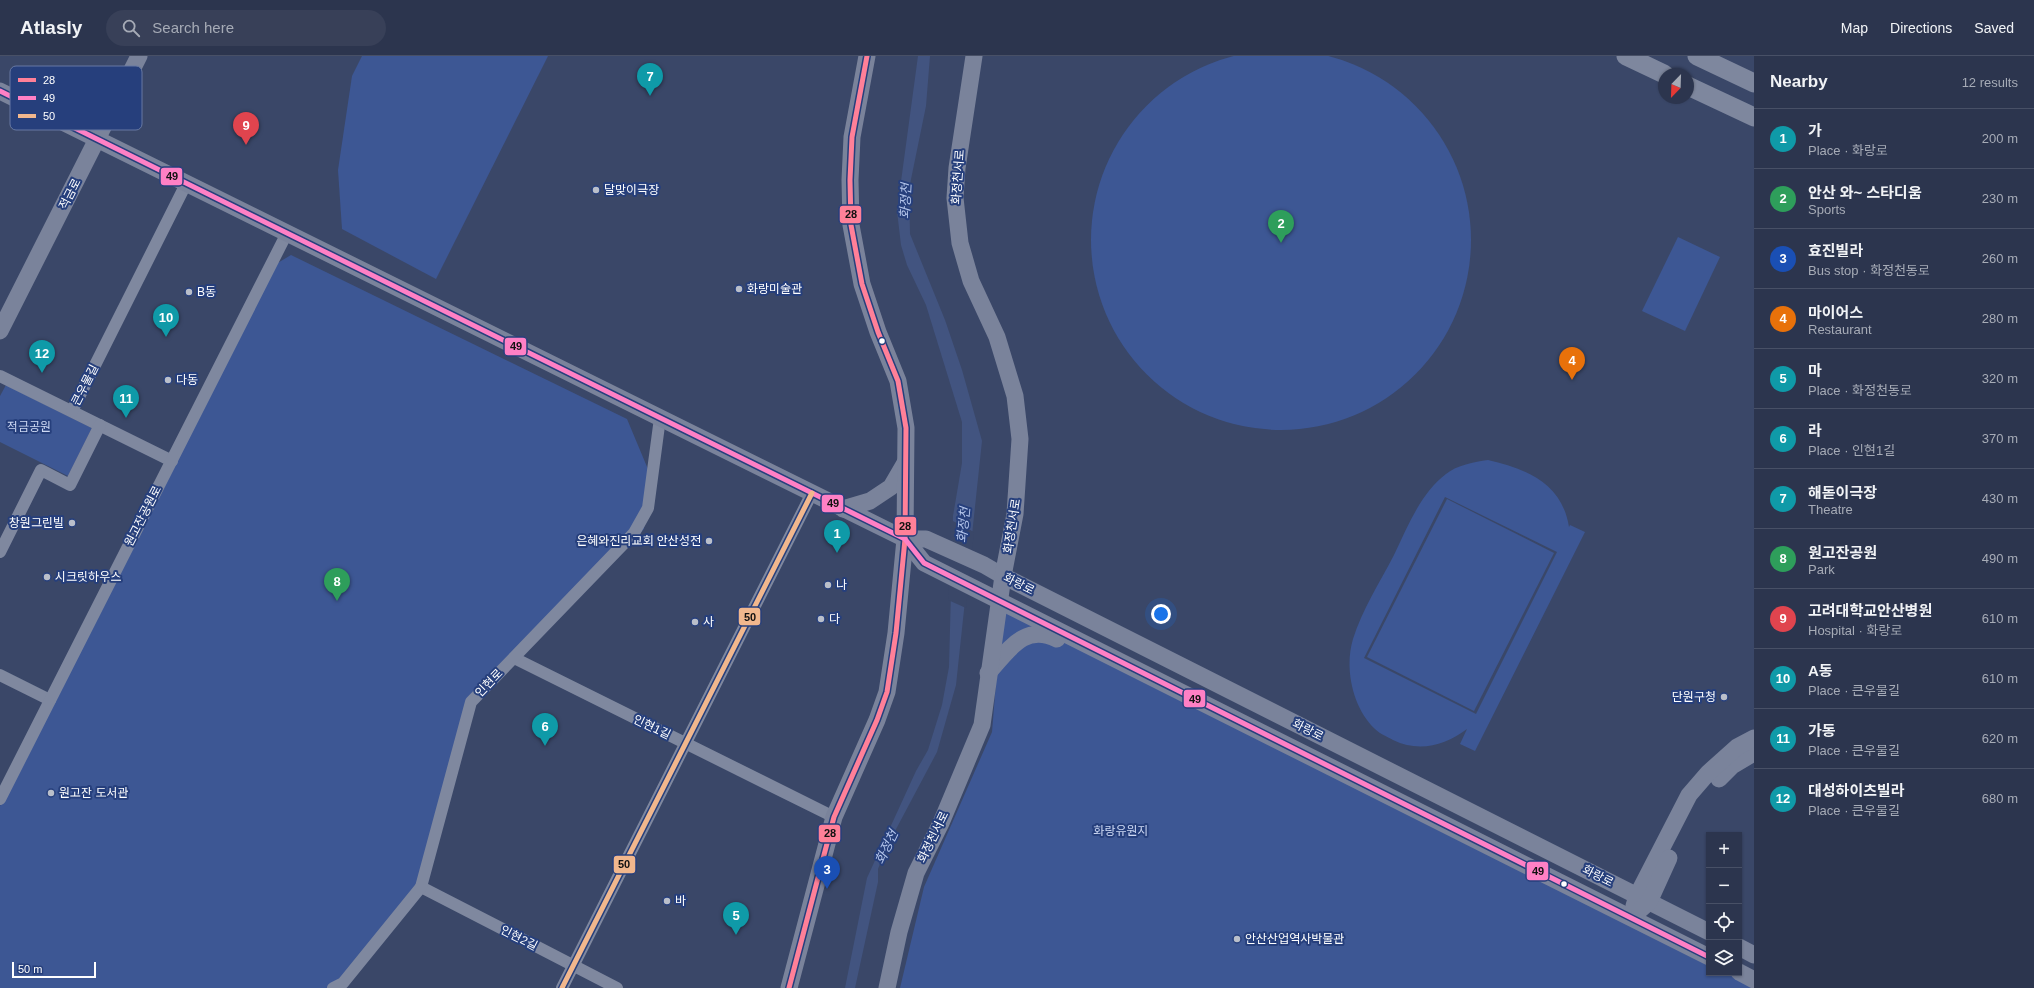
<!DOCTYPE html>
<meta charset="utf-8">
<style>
:root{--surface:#2c354e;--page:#384058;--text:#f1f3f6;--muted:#a6abb6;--line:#485066;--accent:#95b2f1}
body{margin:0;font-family:Helvetica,"Noto Sans KR",sans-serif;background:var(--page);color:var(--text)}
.controls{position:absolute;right:12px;bottom:12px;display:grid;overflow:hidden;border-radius:0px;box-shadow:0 1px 3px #0004}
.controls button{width:36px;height:36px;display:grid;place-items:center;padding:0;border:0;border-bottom:1px solid var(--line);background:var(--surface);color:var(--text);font:20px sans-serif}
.compass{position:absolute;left:1658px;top:12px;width:36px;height:36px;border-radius:50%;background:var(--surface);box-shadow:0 1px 3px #0004;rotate:203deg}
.scale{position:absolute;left:12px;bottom:10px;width:84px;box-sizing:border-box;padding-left:4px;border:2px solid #fff;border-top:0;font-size:11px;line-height:14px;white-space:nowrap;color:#fff;-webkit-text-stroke:3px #263f7c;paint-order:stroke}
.you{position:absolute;left:1161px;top:558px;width:14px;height:14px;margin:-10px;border:3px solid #fff;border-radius:50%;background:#1a73e8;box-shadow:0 0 0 6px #1a73e833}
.badge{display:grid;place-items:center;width:26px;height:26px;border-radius:50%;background:var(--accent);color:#fff;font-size:13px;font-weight:700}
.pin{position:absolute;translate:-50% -33px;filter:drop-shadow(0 1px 2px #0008)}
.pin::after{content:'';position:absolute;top:21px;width:14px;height:12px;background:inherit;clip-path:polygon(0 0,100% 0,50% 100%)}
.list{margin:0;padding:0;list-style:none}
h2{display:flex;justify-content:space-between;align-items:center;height:52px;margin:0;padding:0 16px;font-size:17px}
h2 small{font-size:13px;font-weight:400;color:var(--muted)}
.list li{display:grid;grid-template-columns:26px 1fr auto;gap:12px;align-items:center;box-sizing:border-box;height:60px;padding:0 16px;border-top:1px solid var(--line)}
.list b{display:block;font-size:15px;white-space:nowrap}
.list p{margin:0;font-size:13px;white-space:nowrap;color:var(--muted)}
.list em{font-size:13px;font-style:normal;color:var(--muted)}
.icon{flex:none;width:22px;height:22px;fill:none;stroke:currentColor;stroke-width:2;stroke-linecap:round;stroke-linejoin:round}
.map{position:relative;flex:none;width:1754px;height:932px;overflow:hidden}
header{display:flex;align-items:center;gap:24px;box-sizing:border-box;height:56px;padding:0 20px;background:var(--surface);border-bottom:1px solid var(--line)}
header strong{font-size:19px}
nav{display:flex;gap:22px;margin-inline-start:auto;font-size:14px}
.search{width:280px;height:36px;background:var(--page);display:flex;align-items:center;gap:10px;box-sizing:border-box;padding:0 14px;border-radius:22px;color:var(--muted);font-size:15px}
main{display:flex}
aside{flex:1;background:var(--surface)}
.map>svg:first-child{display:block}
.green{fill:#3d5794;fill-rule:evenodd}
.water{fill:#425480}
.pier{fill:#3a4768}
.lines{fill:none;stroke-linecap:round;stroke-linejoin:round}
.street{stroke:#7f889f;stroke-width:12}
.secondary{stroke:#7a839b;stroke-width:17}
.primary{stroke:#7e879e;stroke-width:19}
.bus-1-casing{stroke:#263f7c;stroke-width:8}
.bus-2-casing{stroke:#263f7c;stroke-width:8}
.bus-3-casing{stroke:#263f7c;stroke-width:8}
.bus-1{stroke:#ff8098;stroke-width:5}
.bus-2{stroke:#ff80c5;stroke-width:5}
.bus-3{stroke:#f1b78d;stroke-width:5}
.poi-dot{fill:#babfca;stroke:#263f7c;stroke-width:1.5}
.bus-dot{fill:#fff;stroke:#263f7c;stroke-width:1.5}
.labels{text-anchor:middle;stroke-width:4;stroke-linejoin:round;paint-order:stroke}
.street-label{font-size:12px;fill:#fff;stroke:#263f7c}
.poi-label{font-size:12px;fill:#fff;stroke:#263f7c;text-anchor:start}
.park-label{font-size:12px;fill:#ced9f4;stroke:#263f7c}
.water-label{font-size:13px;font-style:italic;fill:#b6c7ec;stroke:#263f7c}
.key{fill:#263f7c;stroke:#6779a3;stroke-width:1}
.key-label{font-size:11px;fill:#fff}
.line-badge{stroke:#263f7c;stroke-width:1.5}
.pale-badge-label{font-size:11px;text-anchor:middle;font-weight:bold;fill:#111}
</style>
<header>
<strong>Atlasly</strong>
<div class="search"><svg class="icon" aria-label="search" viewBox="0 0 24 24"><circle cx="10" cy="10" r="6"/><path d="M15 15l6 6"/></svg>Search here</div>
<nav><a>Map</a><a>Directions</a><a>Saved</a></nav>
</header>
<main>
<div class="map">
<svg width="1754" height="932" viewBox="0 0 1754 932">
<rect width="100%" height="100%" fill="#3a4768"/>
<g class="green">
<circle cx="1281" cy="184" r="190"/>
<path d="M 362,0 L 548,0 L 436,223 L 342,173 L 338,114 L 352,20 Z"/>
<path d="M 1678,181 L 1720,201 L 1685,275 L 1642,255 Z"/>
<path d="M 291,199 L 627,363 L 650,418 L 644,473 L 623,492 L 476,646 L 427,820 L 337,932 L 0,932 L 0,750 L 276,208 Z"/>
<path d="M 6,329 L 92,372 L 68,420 L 0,386 L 0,340 Z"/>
<path d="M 1488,404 C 1527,413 1562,427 1569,471 L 1570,469 L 1585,476 L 1475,695 L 1460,688 L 1467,673 C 1445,689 1420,697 1393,684 C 1388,681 1380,678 1375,673 C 1353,652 1344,613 1353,583 C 1362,554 1380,526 1394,499 C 1408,470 1420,438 1446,418 C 1457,409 1474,406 1488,404 ZM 1445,441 L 1557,496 L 1476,658 L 1364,602 Z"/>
<path d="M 1447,443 L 1554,497 L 1474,655 L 1367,601 Z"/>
<path d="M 1003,539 L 1709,897 L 1709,917 L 1739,917 L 1754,932 L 900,932 L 924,831 L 992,676 Z"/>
</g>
<path class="water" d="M 918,0 L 930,0 L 926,50 L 909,133 L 910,178 L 945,264 L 962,314 L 982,385 L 956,629 L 937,696 L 886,792 L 878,813 L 878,826 L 855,932 L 845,932 L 867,822 L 916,715 L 928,694 L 942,649 L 949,611 L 953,460 L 962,407 L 962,366 L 926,249 L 907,209 L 901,189 L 897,155 Z"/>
<path class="pier" d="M 951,464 L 974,476 L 966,552 L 948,544 Z"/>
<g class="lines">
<g class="street">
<path d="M 0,320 L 172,405"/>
<path d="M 72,355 L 187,126"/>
<path d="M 0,496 L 41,414 L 70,429 L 100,369"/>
<path d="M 514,602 L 834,761"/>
<path d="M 0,619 L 50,644"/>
<path d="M 0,743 L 287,177"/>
<path d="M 421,831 L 617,932"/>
<path d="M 333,932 L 343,927 L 421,831 L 471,646 L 634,477 L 648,452 L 660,362"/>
<path d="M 562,932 L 812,437"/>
</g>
<g class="secondary">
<path d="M 0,35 L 905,483 L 924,507 L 1709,901"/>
<path d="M 0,275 L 139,0"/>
<path d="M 843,453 L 870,445 L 891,431 L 905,407"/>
<path d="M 905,483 L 926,483 L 984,509 L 1003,520 L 1709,876"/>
<path d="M 988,617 C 1009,594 1024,567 1057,583"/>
<path d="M 1719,723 L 1732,710 L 1754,697"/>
<path d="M 1634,850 L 1637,840 L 1689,739 L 1708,717 L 1737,691 L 1754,682"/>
<path d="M 1640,854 L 1649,846 L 1669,802"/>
<path d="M 1739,891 L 1754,899"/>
<path d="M 1739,916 L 1754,924"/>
<path d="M 789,932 L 834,761 L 877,664 L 887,636 L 896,577 L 905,483 L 906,372 L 898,325 L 878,276 L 862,228 L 851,169 L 850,124 L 852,81 L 867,0"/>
<path d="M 887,932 L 899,876 L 916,817 L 941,767 L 982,669 L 1003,520 L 1015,458 L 1020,383 L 1015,340 L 997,281 L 971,225 L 960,187 L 955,142 L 957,112 L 974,0"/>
</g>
<g class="primary">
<path d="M 1626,0 L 1664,18"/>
<path d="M 1697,0 L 1754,27"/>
<path d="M 1688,30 L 1754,61"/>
</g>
<defs>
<path id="bus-1" d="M 789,932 L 834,761 L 877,664 L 887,636 L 896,577 L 905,483 L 906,372 L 898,325 L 878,276 L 862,228 L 851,169 L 850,124 L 852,81 L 867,0"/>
<path id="bus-2" d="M 0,35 L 905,483 L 924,507 L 1709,901"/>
<path id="bus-3" d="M 562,932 L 812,437"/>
</defs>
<use href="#bus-1" class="bus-1-casing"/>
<use href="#bus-2" class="bus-2-casing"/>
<use href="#bus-3" class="bus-3-casing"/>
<use href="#bus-1" class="bus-1"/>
<use href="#bus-2" class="bus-2"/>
<use href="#bus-3" class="bus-3"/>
</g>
<g class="poi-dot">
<circle cx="596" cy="134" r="4"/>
<circle cx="739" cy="233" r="4"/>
<circle cx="189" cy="236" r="4"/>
<circle cx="168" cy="324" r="4"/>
<circle cx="72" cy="467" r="4"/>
<circle cx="709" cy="485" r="4"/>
<circle cx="47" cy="521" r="4"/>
<circle cx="828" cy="529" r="4"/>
<circle cx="821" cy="563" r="4"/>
<circle cx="695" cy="566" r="4"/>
<circle cx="1724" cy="641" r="4"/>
<circle cx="51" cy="737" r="4"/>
<circle cx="667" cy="845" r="4"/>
<circle cx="1237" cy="883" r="4"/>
</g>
<g class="bus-dot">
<circle cx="882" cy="285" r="3.5"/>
<circle cx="1564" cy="828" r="3.5"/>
</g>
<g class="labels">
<g class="street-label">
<text transform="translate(958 121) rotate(-86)" y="4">화정천서로</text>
<text transform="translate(70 138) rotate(-63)" y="4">적금로</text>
<text transform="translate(85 329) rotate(-63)" y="4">큰우물길</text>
<text transform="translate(143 460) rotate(-63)" y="4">원고잔공원로</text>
<text transform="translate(1012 470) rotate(-81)" y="4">화정천서로</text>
<text transform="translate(1019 528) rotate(27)" y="4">화랑로</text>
<text transform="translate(489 627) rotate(-46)" y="4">인현로</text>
<text transform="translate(652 671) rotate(26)" y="4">인현1길</text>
<text transform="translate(1308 674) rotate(27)" y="4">화랑로</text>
<text transform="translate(933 781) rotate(-64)" y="4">화정천서로</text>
<text transform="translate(1598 820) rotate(27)" y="4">화랑로</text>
<text transform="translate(519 882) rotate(27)" y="4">인현2길</text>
</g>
<g class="poi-label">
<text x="604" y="138">달맞이극장</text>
<text x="747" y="237">화랑미술관</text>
<text x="197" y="240">B동</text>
<text x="176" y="328">다동</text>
<text x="64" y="471" text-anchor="end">창원그린빌</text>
<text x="701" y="489" text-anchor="end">은혜와진리교회 안산성전</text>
<text x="55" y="525">시크릿하우스</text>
<text x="836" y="533">나</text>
<text x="829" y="567">다</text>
<text x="703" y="570">사</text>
<text x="1716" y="645" text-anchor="end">단원구청</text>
<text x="59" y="741">원고잔 도서관</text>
<text x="675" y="849">바</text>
<text x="1245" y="887">안산산업역사박물관</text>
</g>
<g class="park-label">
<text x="29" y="375">적금공원</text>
<text x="1121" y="779">화랑유원지</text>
</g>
<g class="water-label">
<text transform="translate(905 145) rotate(-87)" y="5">화정천</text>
<text transform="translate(963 469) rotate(-84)" y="5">화정천</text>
<text transform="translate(886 791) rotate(-64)" y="5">화정천</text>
</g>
</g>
<rect x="10" y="10" width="132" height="64" rx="6" class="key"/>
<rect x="18" y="22" width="18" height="4" fill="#ff8098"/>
<rect x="18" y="40" width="18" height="4" fill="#ff80c5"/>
<rect x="18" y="58" width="18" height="4" fill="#f1b78d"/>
<g class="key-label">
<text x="43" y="28">28</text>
<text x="43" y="46">49</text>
<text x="43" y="64">50</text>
</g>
<g class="line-badge">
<rect x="160" y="111" width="23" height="19" rx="4" fill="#ff80c5"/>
<rect x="839" y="149" width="23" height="19" rx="4" fill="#ff8098"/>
<rect x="504" y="281" width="23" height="19" rx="4" fill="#ff80c5"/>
<rect x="821" y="438" width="23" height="19" rx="4" fill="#ff80c5"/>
<rect x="894" y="460" width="23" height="20" rx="4" fill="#ff8098"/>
<rect x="738" y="551" width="23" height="19" rx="4" fill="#f1b78d"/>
<rect x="1183" y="633" width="23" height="19" rx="4" fill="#ff80c5"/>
<rect x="818" y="768" width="23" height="19" rx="4" fill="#ff8098"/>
<rect x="613" y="799" width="23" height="19" rx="4" fill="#f1b78d"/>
<rect x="1526" y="805" width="23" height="20" rx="4" fill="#ff80c5"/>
</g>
<g class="pale-badge-label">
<text x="172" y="124">49</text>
<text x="851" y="162">28</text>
<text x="516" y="294">49</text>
<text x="833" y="451">49</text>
<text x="905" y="474">28</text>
<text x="750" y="565">50</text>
<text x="1195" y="647">49</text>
<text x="830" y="781">28</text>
<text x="624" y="812">50</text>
<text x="1538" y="819">49</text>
</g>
</svg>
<div class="controls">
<button>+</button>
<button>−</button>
<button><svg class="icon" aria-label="locate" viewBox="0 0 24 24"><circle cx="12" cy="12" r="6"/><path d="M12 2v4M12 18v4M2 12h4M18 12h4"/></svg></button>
<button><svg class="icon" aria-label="layers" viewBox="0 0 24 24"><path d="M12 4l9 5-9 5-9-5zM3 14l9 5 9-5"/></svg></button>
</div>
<svg class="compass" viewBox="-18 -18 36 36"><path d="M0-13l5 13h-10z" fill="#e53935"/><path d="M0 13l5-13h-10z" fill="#a6abb6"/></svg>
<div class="scale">50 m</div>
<div class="you"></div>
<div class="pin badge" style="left:837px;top:497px;background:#0f9aa8">1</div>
<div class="pin badge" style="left:1281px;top:187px;background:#2e9e5b">2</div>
<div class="pin badge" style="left:827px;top:833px;background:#1a4fb4">3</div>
<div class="pin badge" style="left:1572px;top:324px;background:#e8710a">4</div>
<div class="pin badge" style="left:736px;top:879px;background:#0f9aa8">5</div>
<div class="pin badge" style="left:545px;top:690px;background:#0f9aa8">6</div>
<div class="pin badge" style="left:650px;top:40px;background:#0f9aa8">7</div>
<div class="pin badge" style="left:337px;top:545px;background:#2e9e5b">8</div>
<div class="pin badge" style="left:246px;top:89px;background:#e0444e">9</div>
<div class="pin badge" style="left:166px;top:281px;background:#0f9aa8">10</div>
<div class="pin badge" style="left:126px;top:362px;background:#0f9aa8">11</div>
<div class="pin badge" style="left:42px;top:317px;background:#0f9aa8">12</div>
</div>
<aside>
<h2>Nearby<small>12 results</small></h2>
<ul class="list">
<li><span class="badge" style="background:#0f9aa8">1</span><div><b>가</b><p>Place · 화랑로</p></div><em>200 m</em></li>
<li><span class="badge" style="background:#2e9e5b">2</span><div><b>안산 와~ 스타디움</b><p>Sports</p></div><em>230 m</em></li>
<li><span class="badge" style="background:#1a4fb4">3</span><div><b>효진빌라</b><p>Bus stop · 화정천동로</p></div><em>260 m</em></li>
<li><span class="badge" style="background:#e8710a">4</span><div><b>마이어스</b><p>Restaurant</p></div><em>280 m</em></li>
<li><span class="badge" style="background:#0f9aa8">5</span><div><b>마</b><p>Place · 화정천동로</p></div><em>320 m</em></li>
<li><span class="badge" style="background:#0f9aa8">6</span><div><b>라</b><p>Place · 인현1길</p></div><em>370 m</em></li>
<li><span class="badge" style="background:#0f9aa8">7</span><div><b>해돋이극장</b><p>Theatre</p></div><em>430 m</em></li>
<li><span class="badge" style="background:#2e9e5b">8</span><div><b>원고잔공원</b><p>Park</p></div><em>490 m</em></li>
<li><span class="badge" style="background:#e0444e">9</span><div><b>고려대학교안산병원</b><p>Hospital · 화랑로</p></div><em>610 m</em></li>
<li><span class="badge" style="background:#0f9aa8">10</span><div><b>A동</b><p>Place · 큰우물길</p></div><em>610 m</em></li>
<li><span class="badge" style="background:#0f9aa8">11</span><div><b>가동</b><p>Place · 큰우물길</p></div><em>620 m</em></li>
<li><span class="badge" style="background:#0f9aa8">12</span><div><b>대성하이츠빌라</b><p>Place · 큰우물길</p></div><em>680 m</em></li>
</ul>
</aside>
</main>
